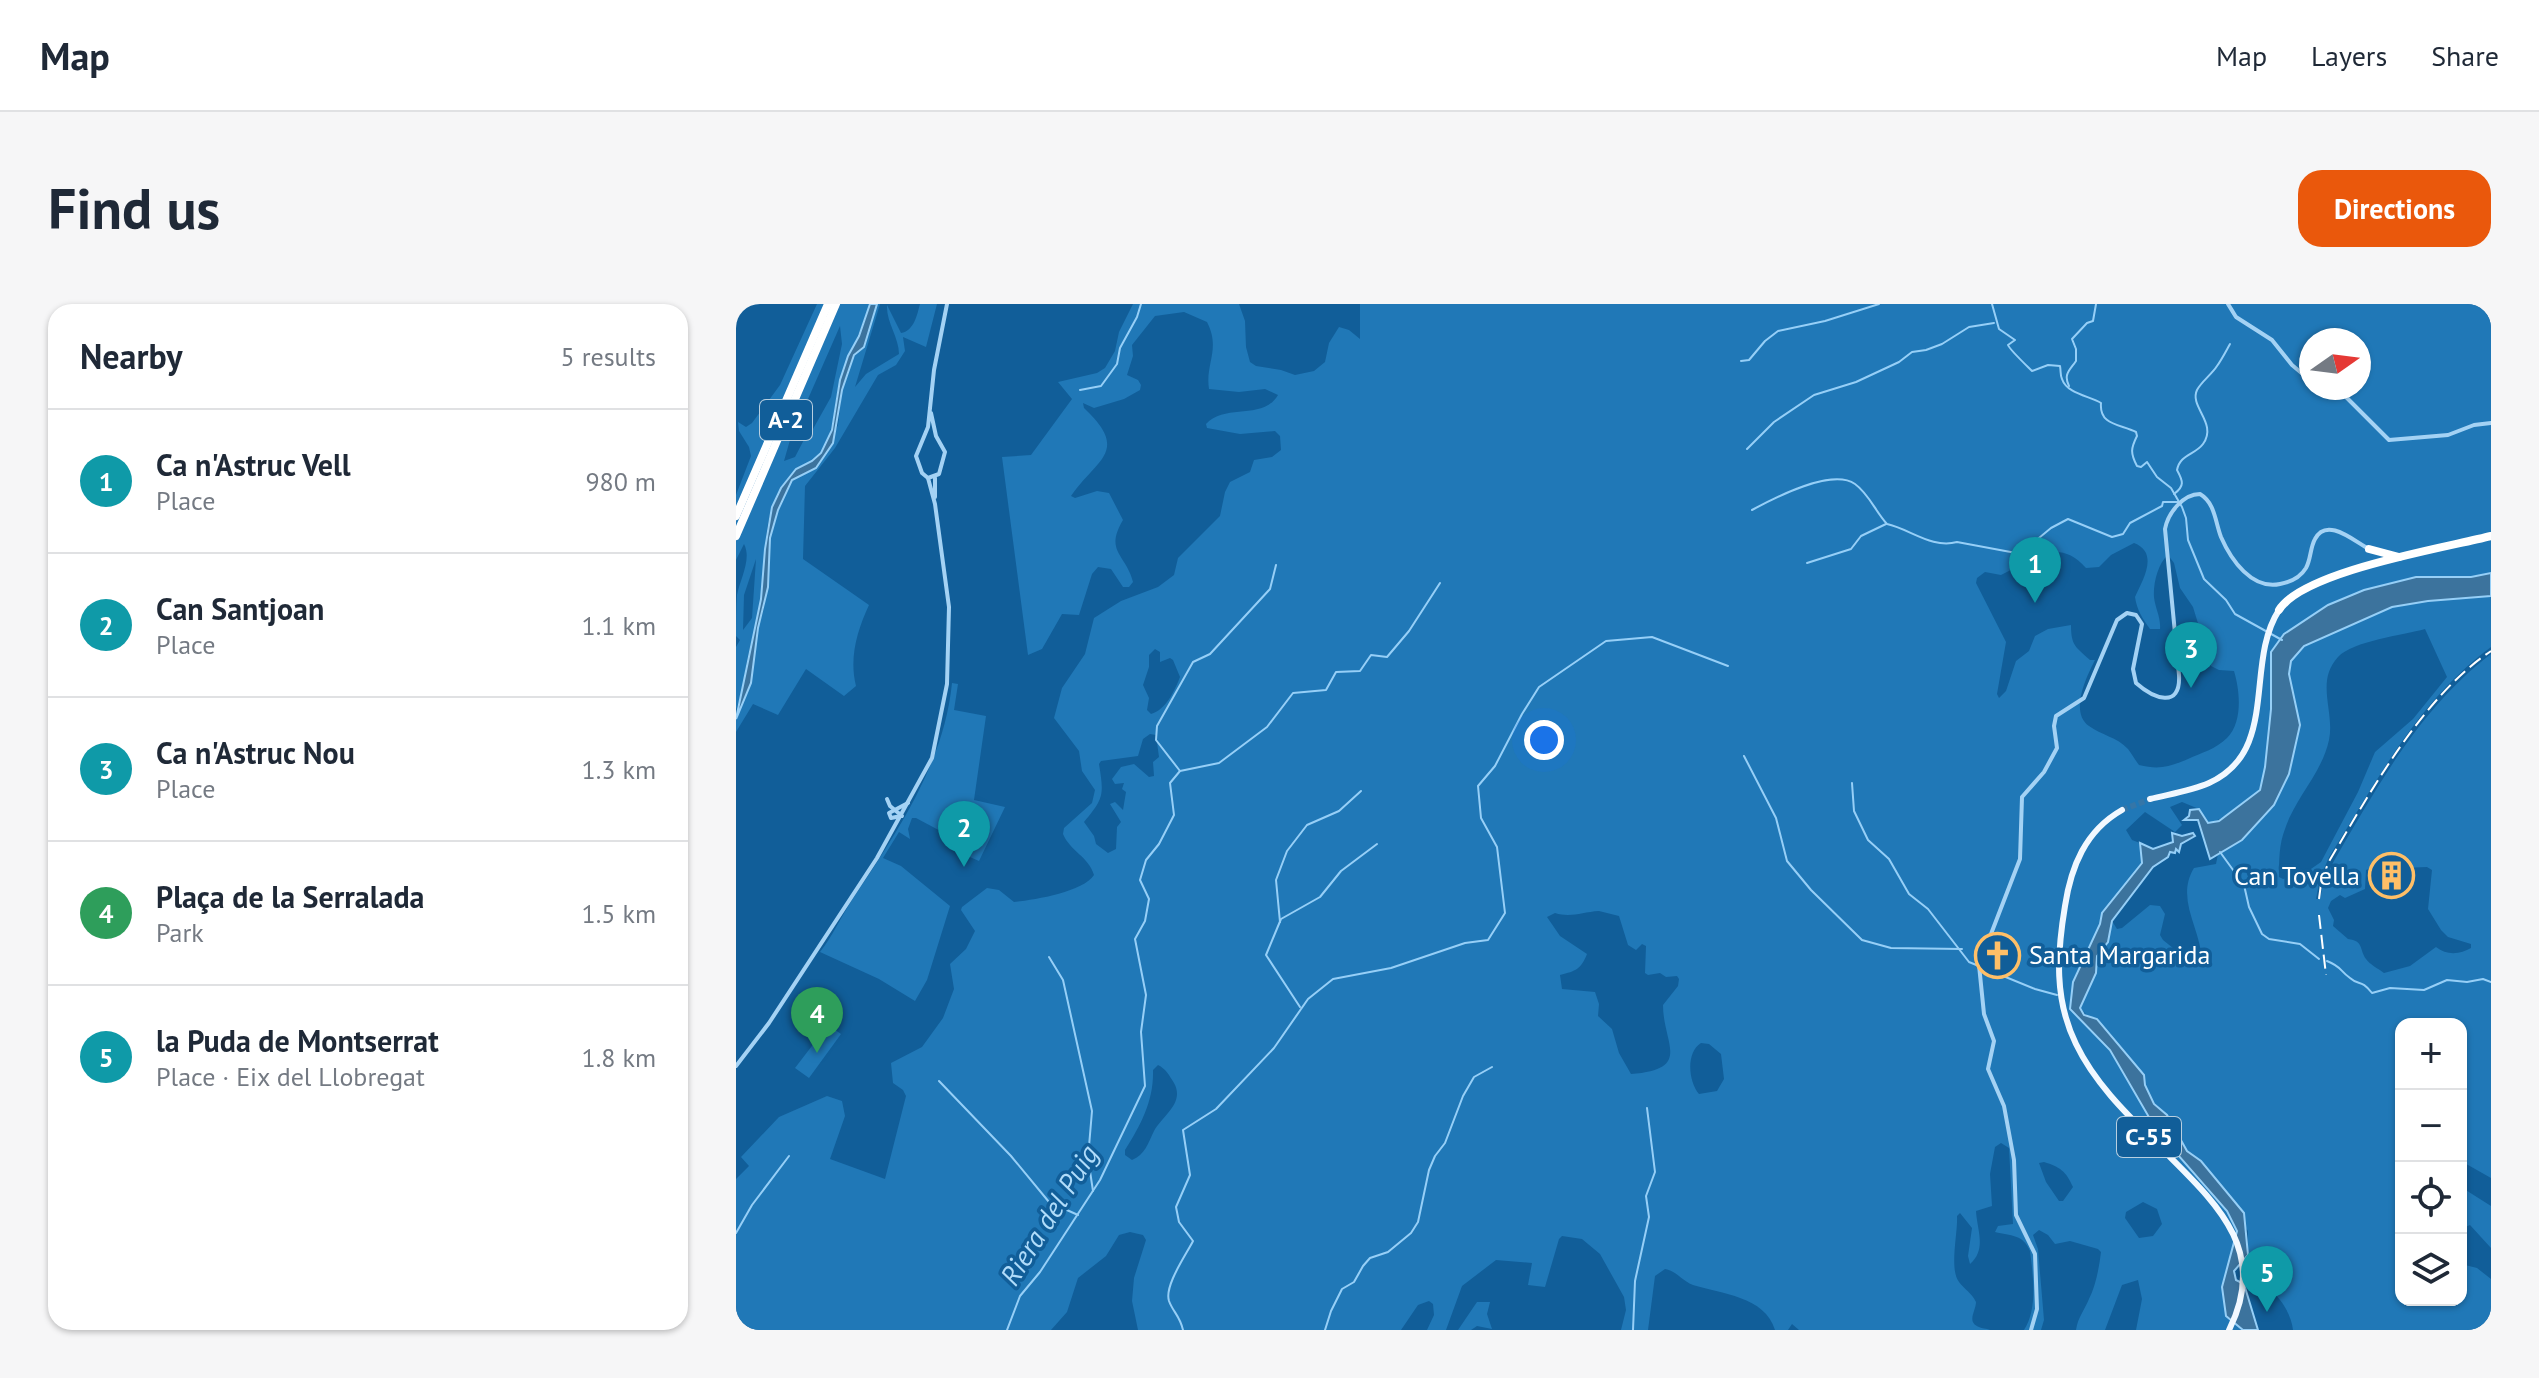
<!DOCTYPE html>
<meta charset="utf-8">
<style>
:root{--surface:#fff;--page:#f6f6f7;--text:#1f2937;--muted:#747a83;--line:#e0e1e3;--accent:#ea580c}
body{margin:0;font-family:"PT Sans",sans-serif;background:var(--page);color:var(--text)}
.controls{position:absolute;right:24px;bottom:24px;display:grid;overflow:hidden;border-radius:16px;box-shadow:0 2px 6px #0004}
.controls button{width:72px;height:72px;display:grid;place-items:center;padding:0;border:0;border-bottom:2px solid var(--line);background:var(--surface);color:var(--text);font:40px sans-serif}
.compass{position:absolute;left:1563px;top:24px;width:72px;height:72px;border-radius:50%;background:var(--surface);box-shadow:0 2px 6px #0004;rotate:76deg}
.you{position:absolute;left:808px;top:436px;width:28px;height:28px;margin:-20px;border:6px solid #fff;border-radius:50%;background:#1a73e8;box-shadow:0 0 0 12px #1a73e833}
.badge{display:grid;place-items:center;width:52px;height:52px;border-radius:50%;background:var(--accent);color:#fff;font-size:26px;font-weight:700}
.pin{position:absolute;translate:-50% -66px;filter:drop-shadow(0 2px 4px #0008)}
.pin::after{content:'';position:absolute;top:42px;width:28px;height:24px;background:inherit;clip-path:polygon(0 0,100% 0,50% 100%)}
.list{margin:0;padding:0;list-style:none}
h2{display:flex;justify-content:space-between;align-items:center;height:104px;margin:0;padding:0 32px;font-size:34px}
h2 small{font-size:26px;font-weight:400;color:var(--muted)}
.list li{display:grid;grid-template-columns:52px 1fr auto;gap:24px;align-items:center;box-sizing:border-box;height:144px;padding:0 32px;border-top:2px solid var(--line)}
.list b{display:block;font-size:30px;white-space:nowrap}
.list p{margin:0;font-size:26px;white-space:nowrap;color:var(--muted)}
.list em{font-size:26px;font-style:normal;color:var(--muted)}
.icon{flex:none;width:44px;height:44px;fill:none;stroke:currentColor;stroke-width:2;stroke-linecap:round;stroke-linejoin:round}
.map{position:relative;flex:none;width:1755px;height:1026px;overflow:hidden;border-radius:24px}
header{display:flex;align-items:center;gap:48px;box-sizing:border-box;height:112px;padding:0 40px;background:var(--surface);border-bottom:2px solid var(--line)}
header strong{font-size:38px}
nav{display:flex;gap:44px;margin-inline-start:auto;font-size:28px}
.intro{display:flex;align-items:center;justify-content:space-between;box-sizing:border-box;height:192px;padding:0 48px}
h1{margin:0;font-size:56px}
.button{padding:20px 36px;border-radius:24px;background:var(--accent);color:#fff;font-size:28px;font-weight:700}
main{display:flex;gap:48px;padding:0 48px}
aside{flex:1;background:var(--surface);border-radius:24px;box-shadow:0 2px 6px #0004}
.map>svg:first-child{display:block}
.green{fill:#2078b7;fill-rule:evenodd}
.water{fill:#3c739d;stroke:#96cff7;stroke-width:2}
.lines{fill:none;stroke-linecap:round;stroke-linejoin:round}
.stream{stroke:#96cff7;stroke-width:2}
.major-tunnel{stroke:#3576a8;stroke-width:6;stroke-dasharray:6 3;stroke-linecap:butt}
.minor{stroke:#a4d2f4;stroke-width:4}
.major{stroke:#f1f8ff;stroke-width:6}
.highway{stroke:#fff;stroke-width:8}
.rail{stroke:#fff;stroke-width:2;stroke-dasharray:14 6;stroke-linecap:butt}
.labels{text-anchor:middle;stroke-width:7;stroke-linejoin:round;paint-order:stroke}
.shield{fill:#115e99;stroke:#b8cfe0;stroke-width:2}
.shield-label{font-size:24px;font-weight:bold;fill:#fff}
.poi-label{font-size:26px;fill:#fff;stroke:#115e99;text-anchor:end}
.water-label{font-size:28px;font-style:italic;fill:#b0dcfa;stroke:#115e99}
</style>
<header>
<strong>Map</strong>
<nav><a>Map</a><a>Layers</a><a>Share</a></nav>
</header>
<div class="intro"><h1>Find us</h1><a class="button">Directions</a></div>
<main>
<aside>
<h2>Nearby<small>5 results</small></h2>
<ul class="list">
<li><span class="badge" style="background:#0f9aa8">1</span><div><b>Ca n'Astruc Vell</b><p>Place</p></div><em>980 m</em></li>
<li><span class="badge" style="background:#0f9aa8">2</span><div><b>Can Santjoan</b><p>Place</p></div><em>1.1 km</em></li>
<li><span class="badge" style="background:#0f9aa8">3</span><div><b>Ca n'Astruc Nou</b><p>Place</p></div><em>1.3 km</em></li>
<li><span class="badge" style="background:#2e9e5b">4</span><div><b>Plaça de la Serralada</b><p>Park</p></div><em>1.5 km</em></li>
<li><span class="badge" style="background:#0f9aa8">5</span><div><b>la Puda de Montserrat</b><p>Place · Eix del Llobregat</p></div><em>1.8 km</em></li>
</ul>
</aside>
<div class="map">
<svg width="1755" height="1026" viewBox="0 0 1755 1026">
<rect width="100%" height="100%" fill="#115e99"/>
<g class="green">
<path d="M 81,0 L 134,0 C 126,25 114,48 105,73 C 97,99 100,126 85,149 C 79,158 68,159 60,165 C 50,174 41,189 37,201 C 28,226 29,254 27,280 C 25,304 17,329 12,352 C 8,371 7,388 0,406 L 0,343 L 4,336 L 0,332 C 0,318 0,304 1,291 C 4,275 16,255 8,240 L 0,256 L 0,191 L 15,152 L 13,143 L 3,127 L 2,118 L 10,123 L 16,119 L 44,81 ZM 104,22 L 106,40 L 95,93 L 77,125 L 72,128 L 59,153 L 48,157 L 54,136 ZM 20,255 L 16,314 L 7,326 L 8,291 Z"/>
<path d="M 141,0 L 144,0 L 119,83 L 130,70 L 163,50 C 163,33 150,18 151,1 L 165,29 C 178,27 181,11 184,0 L 201,0 L 190,43 L 167,33 L 169,47 L 160,61 L 142,71 L 99,144 L 69,182 L 67,255 L 133,301 C 121,327 113,354 120,382 L 108,392 L 70,365 L 42,411 L 17,400 L 0,428 L 0,415 L 15,379 L 22,324 L 28,305 L 34,234 L 42,206 L 56,176 L 80,164 L 88,153 L 102,121 L 106,86 L 118,51 L 128,43 Z"/>
<path d="M 397,0 L 503,0 L 509,17 L 510,43 L 514,58 L 520,62 L 545,66 L 559,71 L 578,67 L 589,58 L 593,39 L 603,23 L 613,26 L 624,35 L 624,0 L 1755,0 L 1755,269 C 1723,276 1691,270 1659,280 L 1535,348 C 1532,380 1539,459 1524,485 C 1517,497 1485,517 1472,519 L 1463,505 L 1446,498 L 1434,503 L 1446,521 L 1439,528 L 1409,508 L 1390,526 L 1396,536 L 1404,539 L 1406,559 L 1366,609 L 1365,620 L 1337,678 L 1341,713 L 1374,746 L 1421,827 L 1491,907 L 1501,927 L 1498,944 L 1492,957 L 1490,1012 L 1507,1026 L 1400,1026 L 1406,995 L 1402,976 L 1386,981 L 1369,1026 L 1340,1026 C 1342,1013 1348,1007 1353,995 C 1360,981 1363,964 1365,948 L 1362,945 L 1334,937 L 1319,940 L 1312,931 L 1303,926 L 1297,931 L 1302,945 L 1308,1016 L 1305,1026 L 1288,1026 C 1302,1004 1297,972 1294,947 C 1287,930 1275,932 1259,928 L 1262,922 L 1277,920 L 1273,844 L 1265,839 L 1259,843 L 1254,870 L 1256,902 L 1240,907 C 1241,926 1251,945 1234,960 L 1232,952 L 1236,924 L 1224,909 L 1221,912 C 1222,929 1213,965 1223,978 C 1229,986 1235,988 1240,998 C 1240,1007 1230,1018 1243,1023 C 1246,1025 1250,1024 1254,1026 L 1063,1026 L 1056,1020 L 1052,1026 L 1039,1026 C 1029,992 985,990 957,981 C 946,977 941,967 929,965 L 919,972 L 912,1026 L 885,1026 L 890,1006 L 888,993 L 864,950 L 846,935 L 826,932 L 823,935 L 809,983 L 792,981 L 796,959 L 760,956 L 726,982 L 710,1026 L 691,1026 L 698,1011 L 697,1000 L 693,997 L 682,1001 L 665,1026 L 402,1026 L 396,997 L 398,974 L 410,936 L 407,931 L 394,928 L 383,931 L 370,952 L 342,974 L 331,1008 L 315,1026 L 0,1026 L 0,875 L 13,862 L 5,853 L 43,813 L 91,792 L 106,797 L 109,812 L 94,855 L 149,875 L 170,792 L 167,786 L 157,779 L 155,759 L 186,743 L 207,714 L 218,685 L 214,660 L 230,645 L 239,627 L 225,606 L 226,603 L 251,584 L 263,586 L 278,598 C 298,596 347,588 358,571 C 353,553 334,547 327,530 L 328,524 L 356,499 L 359,486 L 346,467 L 343,447 L 318,414 L 326,384 L 349,350 L 358,314 L 385,297 L 422,283 L 438,271 L 442,254 L 484,212 L 489,188 L 494,178 L 514,168 L 518,156 L 536,153 L 545,146 L 544,132 L 539,127 L 504,130 L 471,124 L 470,120 C 490,99 527,117 542,91 L 529,85 L 503,88 L 473,85 C 469,60 485,45 471,18 L 448,8 L 419,12 L 396,41 L 397,52 L 391,71 L 402,76 L 405,81 L 404,86 L 388,95 L 358,104 L 347,99 L 348,104 C 395,148 360,155 335,192 L 339,194 L 361,187 L 373,189 L 387,216 C 368,248 390,250 397,278 L 393,283 L 387,283 L 375,265 L 362,263 L 356,270 L 343,311 L 326,310 L 306,345 L 292,351 L 266,153 L 295,151 L 336,95 L 322,78 L 361,69 L 369,64 L 379,47 L 383,28 ZM 1575,36 L 1623,36 L 1623,84 L 1575,84 ZM 1398,239 C 1424,249 1406,277 1399,293 C 1401,306 1406,314 1414,325 L 1424,325 C 1425,313 1419,304 1418,293 C 1417,280 1422,259 1432,251 L 1438,259 L 1444,284 L 1457,303 L 1475,362 L 1483,366 L 1498,367 C 1504,387 1507,418 1491,434 C 1480,445 1465,449 1452,455 C 1433,463 1423,466 1403,461 C 1399,456 1396,450 1392,445 C 1381,433 1365,431 1353,422 C 1333,408 1351,372 1359,356 L 1354,356 C 1340,343 1335,342 1335,321 L 1312,325 L 1299,332 L 1293,347 L 1280,357 L 1270,387 L 1263,394 L 1261,390 L 1270,338 L 1240,279 L 1241,274 L 1249,268 L 1265,271 C 1294,257 1321,231 1350,264 L 1363,263 L 1375,251 ZM 419,345 L 424,348 L 424,358 L 434,354 L 437,356 L 444,373 C 439,386 430,406 415,410 L 411,406 L 413,394 L 407,381 L 413,363 L 413,351 ZM 414,430 L 420,431 L 423,453 L 417,458 L 418,472 L 413,473 L 398,460 L 385,463 L 376,475 L 379,480 L 388,479 L 386,485 L 390,488 L 387,506 L 379,498 L 374,500 L 385,518 L 381,523 L 380,545 L 372,549 L 360,540 L 358,532 L 348,518 C 368,494 368,491 363,460 L 365,457 L 402,452 L 407,435 ZM 863,607 L 883,612 L 892,641 L 900,646 L 906,640 L 910,642 L 909,669 L 912,671 L 924,669 L 930,673 L 941,672 L 943,675 L 942,682 L 927,701 C 927,740 957,765 895,770 L 883,749 L 876,725 L 862,712 L 863,700 L 859,688 L 826,685 L 824,671 C 840,667 845,665 851,650 L 824,632 L 811,613 L 819,609 C 835,614 846,608 863,607 ZM 965,739 L 973,740 L 985,750 L 988,775 L 981,787 L 963,790 C 952,777 950,748 965,739 ZM 422,761 C 430,765 433,771 438,779 C 449,799 427,811 418,827 C 412,839 409,851 396,856 L 389,851 L 389,846 C 405,821 418,796 417,766 ZM 1308,858 C 1324,863 1330,867 1337,883 L 1327,897 L 1323,897 L 1310,878 L 1303,859 ZM 1407,898 L 1421,905 L 1426,920 L 1417,932 L 1403,934 L 1389,914 L 1390,908 Z"/>
<path d="M 1755,292 L 1755,343 C 1680,399 1642,476 1593,553 L 1584,574 L 1580,595 L 1584,595 L 1588,576 L 1599,555 C 1642,481 1685,403 1755,350 L 1755,874 L 1725,857 L 1725,720 L 1665,720 L 1665,996 L 1725,996 L 1725,960 L 1741,964 L 1755,975 L 1755,1026 L 1557,1026 C 1555,1007 1540,986 1523,979 L 1512,951 L 1512,927 L 1465,857 L 1451,847 L 1431,811 L 1418,800 L 1408,781 L 1408,771 L 1344,704 L 1360,669 L 1361,652 L 1372,638 L 1376,617 L 1381,625 L 1386,624 L 1414,601 L 1424,602 L 1429,610 L 1424,631 L 1427,636 L 1458,661 L 1463,661 L 1466,657 C 1465,625 1439,595 1458,564 L 1480,560 L 1482,550 L 1506,536 L 1553,470 L 1564,421 L 1553,370 L 1555,357 L 1568,342 L 1656,303 L 1692,297 ZM 1689,325 L 1711,373 L 1677,415 L 1639,448 L 1622,488 L 1585,558 L 1572,567 L 1547,575 L 1543,573 C 1543,557 1543,540 1549,525 C 1559,494 1586,469 1593,436 C 1599,407 1579,378 1602,353 C 1617,337 1667,331 1689,325 ZM 1657,555 L 1666,564 L 1691,563 L 1696,566 L 1692,605 L 1705,626 L 1712,633 L 1735,640 L 1735,644 C 1725,650 1711,652 1700,643 L 1674,662 L 1648,669 C 1643,665 1633,660 1630,655 C 1623,645 1628,637 1612,635 L 1597,622 L 1598,616 L 1592,604 L 1595,597 L 1604,591 L 1609,594 L 1629,585 L 1630,566 Z"/>
<path d="M 216,379 L 222,380 L 218,406 L 250,412 L 238,496 L 269,503 L 243,557 L 227,550 L 227,539 L 180,514 L 176,514 L 172,525 L 174,535 L 163,528 L 147,554 L 165,562 L 214,602 L 191,676 L 179,697 L 143,675 L 84,648 C 96,633 105,613 116,596 C 160,530 208,460 216,379 Z"/>
<path d="M 92,721 L 105,730 L 73,774 L 59,764 Z"/>
<path d="M 1725,883 L 1755,902 L 1755,944 L 1734,921 L 1725,925 Z"/>
<path d="M 741,998 L 754,998 L 751,1010 L 756,1025 L 741,1022 L 735,1026 L 722,1026 Z"/>
</g>
<g class="water">
<path d="M 134,0 L 141,0 L 128,43 L 118,51 L 106,86 L 97,139 L 80,164 L 56,176 L 42,206 L 34,234 L 32,283 L 22,324 L 15,379 L 0,415 L 25,295 L 29,245 L 36,203 L 45,184 L 60,165 L 76,157 L 85,149 L 96,126 L 104,76 L 112,52 L 123,32 Z"/>
<path d="M 1755,269 L 1755,292 L 1692,297 L 1656,303 L 1568,342 L 1555,357 L 1553,370 L 1564,421 L 1553,470 L 1538,501 L 1506,536 L 1474,555 L 1462,516 L 1448,516 L 1453,512 L 1454,506 L 1463,505 L 1472,519 L 1483,517 L 1524,486 L 1529,463 L 1535,405 L 1535,348 L 1548,330 L 1592,301 L 1628,286 L 1680,273 L 1735,273 Z"/>
<path d="M 1436,529 L 1446,532 L 1457,529 L 1459,532 L 1445,540 L 1443,548 L 1440,545 L 1439,549 L 1434,548 L 1432,553 L 1417,563 L 1376,617 L 1372,638 L 1361,652 L 1360,669 L 1344,704 L 1348,711 L 1361,715 L 1408,771 L 1409,781 L 1418,800 L 1431,811 L 1451,847 L 1465,857 L 1508,909 L 1512,951 L 1498,967 L 1500,976 L 1508,980 L 1522,1026 L 1507,1026 L 1490,1012 L 1486,983 L 1501,927 L 1491,907 L 1421,827 L 1374,746 L 1334,705 L 1337,678 L 1364,620 L 1366,609 L 1406,559 L 1404,539 L 1417,545 L 1437,538 Z"/>
</g>
<g class="lines">
<g class="stream">
<path d="M 1256,0 L 1263,25 L 1279,36 L 1272,41 C 1274,46 1291,62 1296,67 L 1312,61 L 1324,62 C 1325,67 1324,71 1326,75 C 1331,90 1354,92 1365,99 C 1363,122 1385,120 1400,128 L 1401,132 C 1395,144 1394,149 1401,162 L 1405,163 L 1411,158 L 1421,173 L 1435,184 L 1446,203 L 1450,214 L 1452,236 L 1468,275 L 1490,296 L 1499,310 L 1546,336"/>
<path d="M 1005,57 L 1013,56 L 1029,37 L 1042,27 L 1089,17 L 1143,0"/>
<path d="M 1333,82 C 1327,70 1334,66 1340,57 L 1340,45 L 1336,35 L 1351,19 L 1357,17 L 1360,0"/>
<path d="M 344,86 L 365,82 L 381,60 L 384,44 L 401,13 L 405,0"/>
<path d="M 1011,145 L 1038,118 L 1078,91 L 1120,78 L 1163,58 L 1176,48 L 1190,46 L 1206,40 L 1233,23 L 1258,19"/>
<path d="M 1438,190 C 1449,182 1447,177 1441,166 C 1444,150 1459,151 1467,140 C 1482,119 1453,103 1461,86 C 1465,78 1476,70 1481,62 C 1486,55 1490,47 1494,40"/>
<path d="M 1016,206 C 1038,194 1096,164 1119,180 C 1133,190 1139,207 1151,220 C 1174,225 1196,245 1221,238 L 1280,249 L 1286,248 L 1315,224 L 1332,215 L 1376,233 L 1387,230 L 1394,219 L 1426,202 L 1427,198 L 1442,198"/>
<path d="M 1071,259 L 1115,245 L 1125,232 L 1150,220"/>
<path d="M 1008,452 L 1040,514 L 1051,557 L 1075,586 L 1126,636 L 1155,644 L 1226,645"/>
<path d="M 444,467 L 420,436 L 421,422 L 457,358 L 474,350 L 534,285 L 540,261"/>
<path d="M 1116,479 L 1118,507 L 1132,536 L 1153,555 L 1173,590 L 1192,605 L 1233,658 L 1299,685 L 1321,691"/>
<path d="M 1484,548 L 1508,581 L 1513,603 L 1526,630 L 1533,635 L 1564,640 L 1583,655"/>
<path d="M 544,618 L 540,576 L 551,547 L 571,521 L 603,507 L 625,487"/>
<path d="M 313,653 L 327,676 L 356,807 L 352,854 L 357,887"/>
<path d="M 1591,657 C 1606,663 1603,666 1614,674 C 1623,682 1625,675 1636,689 L 1654,684 L 1688,686 L 1711,676 L 1731,678 L 1747,675 L 1755,678"/>
<path d="M 564,703 L 530,651 L 545,615 L 584,593 L 605,567 L 641,540"/>
<path d="M 203,777 L 275,852 L 313,898 L 342,911"/>
<path d="M 0,929 L 16,901 L 53,852"/>
<path d="M 271,1026 L 284,992 L 304,968 L 364,876 L 409,782 L 405,728 L 410,691 L 399,635 L 409,617 L 413,595 L 404,576 L 410,556 L 423,540 L 438,511 L 434,479 L 444,467 L 483,459 L 531,423 L 557,389 L 590,386 L 600,368 L 624,367 L 635,351 L 651,353 L 673,327 L 704,279"/>
<path d="M 447,1026 C 444,1012 437,1008 433,997 C 428,982 450,951 457,937 L 443,918 L 440,903 L 454,871 L 447,826 L 480,805 L 538,744 L 572,695 L 597,675 L 655,664 L 729,639 L 752,636 L 769,609 L 761,543 L 745,514 L 742,482 L 759,462 L 786,410 L 803,383 L 870,337 L 916,333 L 992,362"/>
<path d="M 589,1026 L 595,1007 L 606,985 L 618,978 L 627,962 L 634,954 L 652,948 L 675,929 L 682,918 L 693,866 L 699,852 L 709,839 L 727,792 L 738,773 L 756,763"/>
<path d="M 897,1026 L 899,977 L 913,913 L 910,892 L 919,868 L 911,804"/>
</g>
<path class="major-tunnel" d="M 1386,506 L 1414,495"/>
<g class="minor">
<path d="M 1492,0 L 1500,13 L 1536,36 L 1556,61 L 1575,77"/>
<path d="M 1590,84 L 1606,89 L 1653,136 L 1712,131 L 1738,121 L 1755,119"/>
<path d="M 195,109 L 200,132 L 209,148 L 203,170 L 192,174 L 186,169 L 180,152 L 192,123 L 198,66 L 211,0"/>
<path d="M 199,193 L 199,174"/>
<path d="M 151,495 L 154,502 L 166,512"/>
<path d="M 165,512 L 155,514 L 153,509 L 172,499"/>
<path d="M 0,762 L 33,719 L 141,554 L 196,454 L 211,380 L 213,303 L 199,200 L 192,174"/>
<path d="M 1295,1026 L 1301,1005 L 1299,950 L 1280,911 L 1278,856 L 1268,802 L 1252,765 L 1258,737 L 1248,710 L 1243,661 L 1284,555 L 1286,493 L 1308,468 L 1321,444 L 1318,422 L 1320,412 L 1348,394 L 1381,316 L 1391,309 L 1400,311 L 1406,320 L 1397,365 L 1400,379 C 1417,394 1445,406 1443,371 L 1429,225 C 1432,209 1447,190 1464,190 C 1479,199 1479,217 1485,233 C 1495,256 1516,286 1544,280 C 1555,278 1564,274 1570,264 C 1575,255 1574,244 1579,235 C 1591,212 1619,238 1633,245"/>
</g>
<g class="major">
<path d="M 1414,495 C 1434,490 1455,487 1473,479 C 1544,447 1508,360 1543,306"/>
<path d="M 1386,506 C 1349,527 1335,563 1329,602 C 1321,650 1318,695 1340,740 C 1360,782 1396,815 1429,848 C 1481,900 1533,947 1493,1026"/>
</g>
<g class="highway">
<path d="M 0,212 L 92,0"/>
<path d="M 0,232 L 100,0"/>
<path d="M 1633,245 L 1663,253"/>
<path d="M 1543,306 C 1567,267 1708,244 1755,232"/>
</g>
<g class="rail">
<path d="M 1583,595 L 1585,580 L 1592,559 C 1634,489 1686,393 1755,347"/>
<path d="M 1583,611 L 1590,671"/>
</g>
</g>
<defs>
<symbol id="building-ring" viewBox="-11 -11 22 22"><circle r="9.5" fill="#115e99" stroke="#ffbf67" stroke-width="1.5"/><path d="M-4-6H4V6H1V3H-1V6H-4ZM-2.5-4.3h1.7v1.8h-1.7ZM.8-4.3h1.7v1.8H.8ZM-2.5-1h1.7V.8h-1.7ZM.8-1h1.7V.8H.8Z" fill="#ffbf67"/></symbol>
<symbol id="church-ring" viewBox="-11 -11 22 22"><circle r="9.5" fill="#115e99" stroke="#ffbf67" stroke-width="1.5"/><path d="M-1.2-6h2.4v3.5h3.3v2.4h-3.3V6h-2.4V-.1h-3.3v-2.4h3.3Z" fill="#ffbf67"/></symbol>
</defs>
<g fill-rule="evenodd">
<use href="#building-ring" x="1630" y="546" width="51" height="51"/>
<use href="#church-ring" x="1236" y="626" width="51" height="51"/>
</g>
<g class="labels">
<g class="shield">
<rect x="24" y="96" width="52" height="40" rx="6"/>
<rect x="1381" y="813" width="64" height="40" rx="6"/>
</g>
<g class="shield-label">
<text x="50" y="124">A-2</text>
<text x="1413" y="841">C-55</text>
</g>
<g class="poi-label">
<text x="1624" y="581">Can Tovella</text>
<text x="1293" y="660" text-anchor="start">Santa Margarida</text>
</g>
<g class="water-label">
<text transform="translate(313 911) rotate(-58)" y="10">Riera del Puig</text>
</g>
</g>
</svg>
<div class="controls">
<button>+</button>
<button>−</button>
<button><svg class="icon" aria-label="locate" viewBox="0 0 24 24"><circle cx="12" cy="12" r="6"/><path d="M12 2v4M12 18v4M2 12h4M18 12h4"/></svg></button>
<button><svg class="icon" aria-label="layers" viewBox="0 0 24 24"><path d="M12 4l9 5-9 5-9-5zM3 14l9 5 9-5"/></svg></button>
</div>
<svg class="compass" viewBox="-18 -18 36 36"><path d="M0-13l5 13h-10z" fill="#e53935"/><path d="M0 13l5-13h-10z" fill="#747a83"/></svg>
<div class="you"></div>
<div class="pin badge" style="left:1299px;top:299px;background:#0f9aa8">1</div>
<div class="pin badge" style="left:228px;top:563px;background:#0f9aa8">2</div>
<div class="pin badge" style="left:1455px;top:384px;background:#0f9aa8">3</div>
<div class="pin badge" style="left:81px;top:749px;background:#2e9e5b">4</div>
<div class="pin badge" style="left:1531px;top:1008px;background:#0f9aa8">5</div>
</div>
</main>
